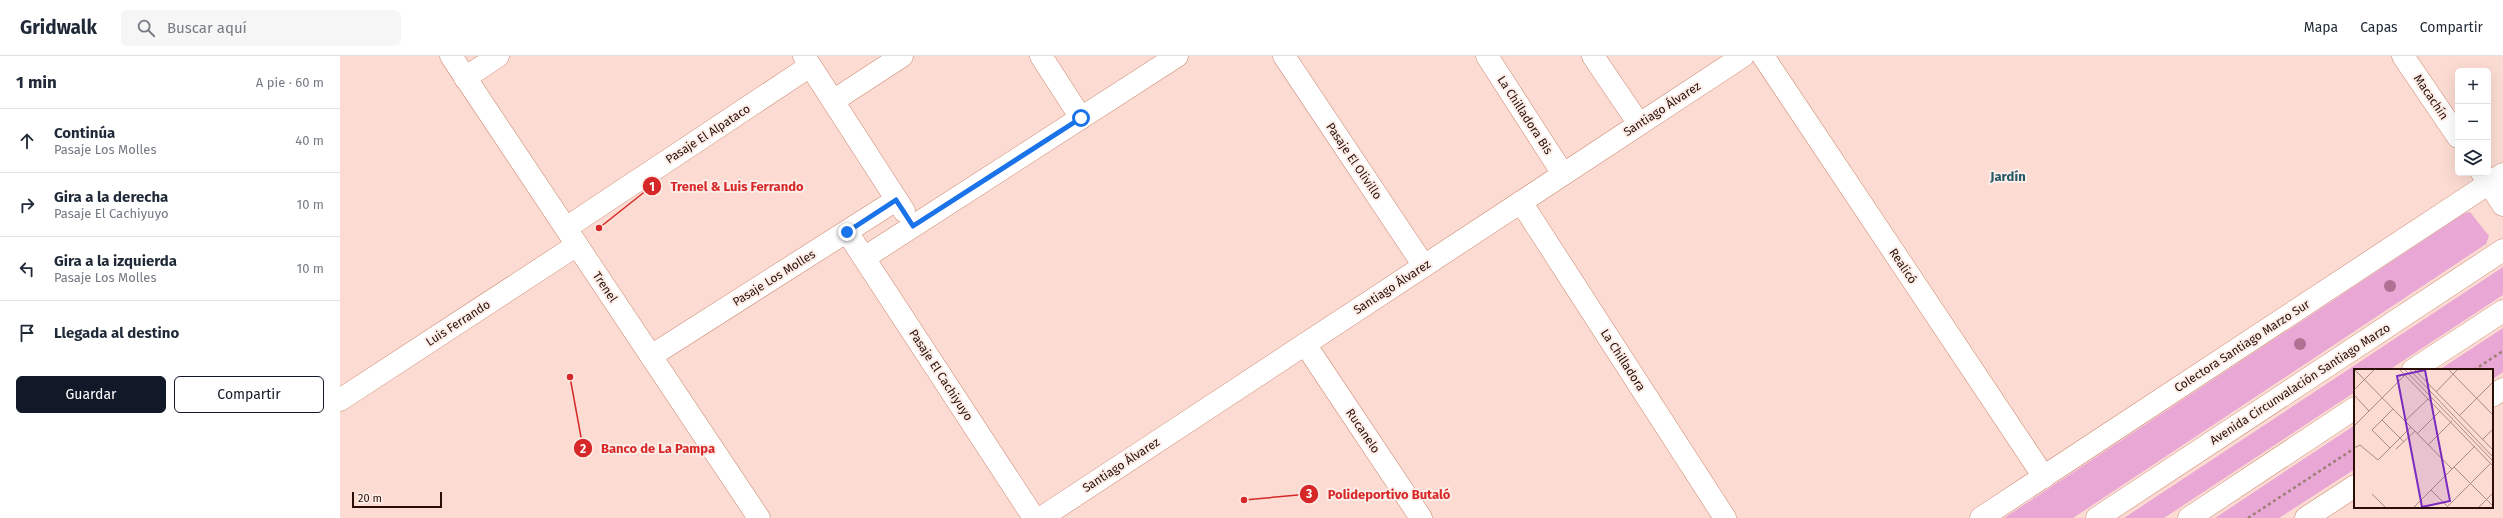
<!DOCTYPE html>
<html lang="es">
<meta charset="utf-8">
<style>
:root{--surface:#fff;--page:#f6f6f7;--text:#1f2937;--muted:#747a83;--line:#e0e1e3;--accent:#111827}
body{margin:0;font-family:"Fira Sans",sans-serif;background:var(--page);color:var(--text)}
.controls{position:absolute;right:12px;top:12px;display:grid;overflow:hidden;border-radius:6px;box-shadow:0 4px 16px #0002}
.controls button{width:36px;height:36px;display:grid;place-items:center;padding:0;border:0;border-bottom:1px solid var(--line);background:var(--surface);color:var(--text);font:20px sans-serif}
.scale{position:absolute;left:12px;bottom:10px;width:90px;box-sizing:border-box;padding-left:4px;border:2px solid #290f07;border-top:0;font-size:11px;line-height:14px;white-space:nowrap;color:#290f07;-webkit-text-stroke:3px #fdede8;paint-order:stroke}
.stop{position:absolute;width:12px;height:12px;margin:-9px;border:3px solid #1a73e8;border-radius:50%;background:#fff}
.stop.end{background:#1a73e8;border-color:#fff;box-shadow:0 1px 4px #0008}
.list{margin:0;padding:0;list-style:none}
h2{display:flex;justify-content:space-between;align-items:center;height:52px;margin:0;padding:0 16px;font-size:17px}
h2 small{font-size:13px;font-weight:400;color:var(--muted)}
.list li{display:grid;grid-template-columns:26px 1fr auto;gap:12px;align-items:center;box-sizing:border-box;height:64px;padding:0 16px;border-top:1px solid var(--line)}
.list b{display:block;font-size:15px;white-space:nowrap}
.list p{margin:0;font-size:13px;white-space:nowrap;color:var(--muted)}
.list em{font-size:13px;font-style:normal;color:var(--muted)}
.actions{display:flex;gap:8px;padding:12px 16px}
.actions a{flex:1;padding:9px 0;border:1px solid var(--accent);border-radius:6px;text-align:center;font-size:14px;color:var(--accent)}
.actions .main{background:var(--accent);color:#fff}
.icon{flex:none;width:22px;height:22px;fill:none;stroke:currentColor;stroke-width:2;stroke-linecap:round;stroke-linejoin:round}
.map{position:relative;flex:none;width:2163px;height:462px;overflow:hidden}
header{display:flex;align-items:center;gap:24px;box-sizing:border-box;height:56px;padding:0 20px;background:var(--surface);border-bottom:1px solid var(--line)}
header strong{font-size:19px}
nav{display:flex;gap:22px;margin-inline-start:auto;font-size:14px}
.search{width:280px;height:36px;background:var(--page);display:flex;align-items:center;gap:10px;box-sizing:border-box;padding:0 14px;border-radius:6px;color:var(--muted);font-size:15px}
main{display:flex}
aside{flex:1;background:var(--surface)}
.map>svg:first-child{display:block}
.green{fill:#e9a7d5}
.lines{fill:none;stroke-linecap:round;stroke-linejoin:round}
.street-casing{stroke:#cd8670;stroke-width:23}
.secondary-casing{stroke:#cd8670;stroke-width:23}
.primary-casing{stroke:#cd8670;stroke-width:23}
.path{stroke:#9c7e75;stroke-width:2.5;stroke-dasharray:3 3;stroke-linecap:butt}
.street{stroke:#fff;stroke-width:22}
.secondary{stroke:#fff;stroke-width:22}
.primary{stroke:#fff;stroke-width:22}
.tree{fill:#af7192}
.route{stroke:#1a73e8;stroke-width:5}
.labels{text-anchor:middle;stroke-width:4;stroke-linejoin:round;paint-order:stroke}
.street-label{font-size:12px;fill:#290f07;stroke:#fdede8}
.neighbourhood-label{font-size:13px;font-weight:bold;fill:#245967;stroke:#fdede8}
.inset-road{fill:none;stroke:#a88a81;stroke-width:1}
.view{fill:#7b2cbf;fill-opacity:0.15;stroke:#7b2cbf;stroke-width:2}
.inset-edge{fill:none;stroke:#290f07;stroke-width:2}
.leader{fill:none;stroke:#d62828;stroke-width:1.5}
.callout-dot{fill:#d62828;stroke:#fdede8;stroke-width:1.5}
.mark-label{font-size:12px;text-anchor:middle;font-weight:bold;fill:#fff}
.callout-label{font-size:13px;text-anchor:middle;font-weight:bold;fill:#d62828;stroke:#fdede8;stroke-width:4;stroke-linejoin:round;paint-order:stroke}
</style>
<header>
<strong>Gridwalk</strong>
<div class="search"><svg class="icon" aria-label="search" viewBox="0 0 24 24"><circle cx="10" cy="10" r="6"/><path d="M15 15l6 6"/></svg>Buscar aquí</div>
<nav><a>Mapa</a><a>Capas</a><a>Compartir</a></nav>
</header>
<main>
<aside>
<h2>1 min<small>A pie · 60 m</small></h2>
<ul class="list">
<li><svg class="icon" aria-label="ahead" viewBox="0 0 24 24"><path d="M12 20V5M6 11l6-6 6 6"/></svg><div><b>Continúa</b><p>Pasaje Los Molles</p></div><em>40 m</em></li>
<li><svg class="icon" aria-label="right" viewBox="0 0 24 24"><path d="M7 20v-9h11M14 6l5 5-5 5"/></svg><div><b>Gira a la derecha</b><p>Pasaje El Cachiyuyo</p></div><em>10 m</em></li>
<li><svg class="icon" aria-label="left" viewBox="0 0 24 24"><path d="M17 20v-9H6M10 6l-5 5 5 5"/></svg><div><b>Gira a la izquierda</b><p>Pasaje Los Molles</p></div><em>10 m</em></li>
<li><svg class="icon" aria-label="arrive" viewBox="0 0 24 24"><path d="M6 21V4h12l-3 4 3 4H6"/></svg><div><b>Llegada al destino</b></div></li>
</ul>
<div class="actions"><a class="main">Guardar</a><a>Compartir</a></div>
</aside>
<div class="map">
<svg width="2163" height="462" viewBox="0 0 2163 462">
<rect width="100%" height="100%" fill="#fcdcd2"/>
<g class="green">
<path d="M 2130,156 L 2149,180 L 2146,188 L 1733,462 L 1664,462 L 2125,157 Z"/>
<path d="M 2163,211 L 2163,239 L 2049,314 L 2015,314 L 2015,336 L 1824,462 L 1784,462 Z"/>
<path d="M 2163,272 L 2163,316 L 2152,324 L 2152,314 L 2099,314 Z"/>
<path d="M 2015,369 L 2015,413 L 1939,462 L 1875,462 Z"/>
</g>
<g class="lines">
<defs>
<g id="street">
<path d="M 464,0 L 564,155"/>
<path d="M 701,0 L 741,62"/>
<path d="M 944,0 L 1084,210"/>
<path d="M 1147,0 L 1223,118"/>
<path d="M 1253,0 L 1299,68"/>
<path d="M 1423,0 L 1704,421"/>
<path d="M 2063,0 L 2118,81"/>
<path d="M 125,22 L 158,0"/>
<path d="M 493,45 L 562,0"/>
<path d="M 2142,117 L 2163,149"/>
<path d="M 1181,146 L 1385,462"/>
<path d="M 226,172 L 470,10"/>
<path d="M 507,176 L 694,462"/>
<path d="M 524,202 L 837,0"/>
<path d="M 965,288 L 1081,462"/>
<path d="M 311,300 L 556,144"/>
<path d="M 0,344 L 237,189"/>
<path d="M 701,462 L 1403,0"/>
</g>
<g id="secondary">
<path d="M 111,0 L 419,462"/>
<path d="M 2152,340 L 2163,333"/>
<path d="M 1641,462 L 2163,118"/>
<path d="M 1966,462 L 2015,430"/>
</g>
<g id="primary">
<path d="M 2073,314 L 2163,255"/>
<path d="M 1757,462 L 2163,194"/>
<path d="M 1849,462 L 2015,352"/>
</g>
</defs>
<use href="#street" class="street-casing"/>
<use href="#secondary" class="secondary-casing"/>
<use href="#primary" class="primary-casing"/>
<g class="path">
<path d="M 2134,314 L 2163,295"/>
<path d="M 1908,462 L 2015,392"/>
</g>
<use href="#street" class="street"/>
<use href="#secondary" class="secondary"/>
<use href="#primary" class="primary"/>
</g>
<g class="tree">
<circle cx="2050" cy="230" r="6"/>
<circle cx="1960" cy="288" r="6"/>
</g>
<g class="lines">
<path class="route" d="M 507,176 L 556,144 L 573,170 L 741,62"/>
</g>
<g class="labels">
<g class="street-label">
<text transform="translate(2091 41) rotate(56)" y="4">Macachín</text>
<text transform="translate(1322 53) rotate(-33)" y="4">Santiago Álvarez</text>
<text transform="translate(1185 59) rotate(57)" y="4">La Chilladora Bis</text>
<text transform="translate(368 78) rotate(-33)" y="4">Pasaje El Alpataco</text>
<text transform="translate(1014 105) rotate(56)" y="4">Pasaje El Olivillo</text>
<text transform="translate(1563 210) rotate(56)" y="4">Realicó</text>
<text transform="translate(434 222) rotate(-32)" y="4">Pasaje Los Molles</text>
<text transform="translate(265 231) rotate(56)" y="4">Trenel</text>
<text transform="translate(1052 231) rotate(-33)" y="4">Santiago Álvarez</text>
<text transform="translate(118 267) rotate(-33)" y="4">Luis Ferrando</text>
<text transform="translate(1902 290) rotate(-33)" y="4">Colectora Santiago Marzo Sur</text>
<text transform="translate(1283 304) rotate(57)" y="4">La Chilladora</text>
<text transform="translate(601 319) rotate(57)" y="4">Pasaje El Cachiyuyo</text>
<text transform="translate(1960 328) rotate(-33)" y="4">Avenida Circunvalación Santiago Marzo</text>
<text transform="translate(1023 375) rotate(56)" y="4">Rucanelo</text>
<text transform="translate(781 409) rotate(-33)" y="4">Santiago Álvarez</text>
</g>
<g class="neighbourhood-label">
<text x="1668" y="125">Jardín</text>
</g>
</g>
<g transform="translate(2014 313)">
<rect width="139" height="139" fill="#fcdcd2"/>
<path class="inset-road" d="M 0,0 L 98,100M 45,0 L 139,97M 50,0 L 139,92M 55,0 L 139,88M 60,0 L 139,81M 94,0 L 139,46M 0,21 L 21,0M 82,23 L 104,0M 0,26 L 15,42M 105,47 L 139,13M 28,51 L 50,73M 51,52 L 74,30M 0,57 L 51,6M 63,65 L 86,42M 128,71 L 139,60M 74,76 L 98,52M 0,79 L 6,76 L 24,91 L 57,58M 36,79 L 18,61 L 39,40M 42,80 L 61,62M 100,98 L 139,137M 0,102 L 0,119M 77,121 L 94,138M 18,125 L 32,139M 59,139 L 121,77M 92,139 L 137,94M 124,139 L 139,124"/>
<path class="view" d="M 71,1 L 96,132 L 68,138 L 43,7 Z"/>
<rect width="139" height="139" class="inset-edge"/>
</g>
<path class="leader" d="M259 172L312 130M230 321L243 392M904 444L969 438"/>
<g class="callout-dot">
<circle cx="259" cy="172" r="4"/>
<circle cx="230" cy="321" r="4"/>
<circle cx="904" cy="444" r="4"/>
<circle cx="312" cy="130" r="10"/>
<circle cx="243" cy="392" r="10"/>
<circle cx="969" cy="438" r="10"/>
</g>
<g class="mark-label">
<text x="312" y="135">1</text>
<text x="243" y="397">2</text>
<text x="969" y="442">3</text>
</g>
<g class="callout-label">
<text x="397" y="135">Trenel &amp; Luis Ferrando</text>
<text x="318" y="397">Banco de La Pampa</text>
<text x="1049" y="443">Polideportivo Butaló</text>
</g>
</svg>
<div class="controls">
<button>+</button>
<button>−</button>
<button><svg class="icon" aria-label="layers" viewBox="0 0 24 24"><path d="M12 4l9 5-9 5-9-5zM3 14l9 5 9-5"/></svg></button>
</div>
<div class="scale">20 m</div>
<div class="stop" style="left:741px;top:62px"></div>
<div class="stop end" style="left:507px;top:176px"></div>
</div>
</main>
